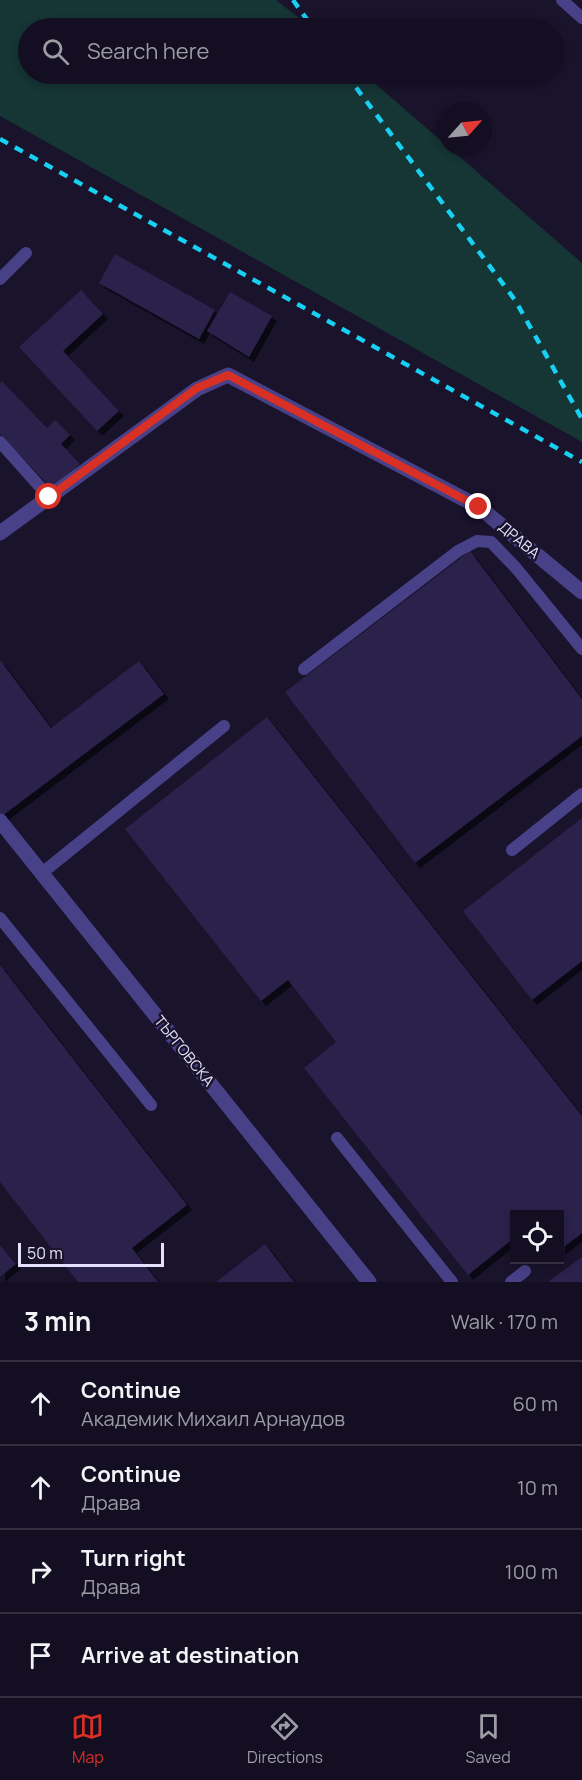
<!DOCTYPE html>
<meta charset="utf-8">
<style>
:root{--surface:#130e21;--page:#1c172a;--text:#f1f3f6;--muted:#9d9ca5;--line:#322e3f;--accent:#d93025}
body{margin:0;font-family:Manrope,sans-serif;background:var(--page);color:var(--text)}
.controls{position:absolute;right:18px;bottom:18px;display:grid;overflow:hidden;border-radius:0px;box-shadow:0 3px 9px #0003}
.controls button{width:54px;height:54px;display:grid;place-items:center;padding:0;border:0;border-bottom:2px solid var(--line);background:var(--surface);color:var(--text);font:30px sans-serif}
.compass{position:absolute;left:438px;top:102px;width:54px;height:54px;border-radius:50%;background:var(--surface);box-shadow:0 3px 9px #0003;rotate:63deg}
.scale{position:absolute;left:18px;bottom:15px;width:146px;box-sizing:border-box;padding-left:6px;border:3px solid #e5e0fd;border-top:0;font-size:16px;line-height:21px;white-space:nowrap;color:#e5e0fd;-webkit-text-stroke:4px #19132c;paint-order:stroke}
.stop{position:absolute;width:18px;height:18px;margin:-14px;border:4px solid #d93025;border-radius:50%;background:#fff}
.stop.end{background:#d93025;border-color:#fff;box-shadow:0 2px 6px #0008}
.list{margin:0;padding:0;list-style:none}
h2{display:flex;justify-content:space-between;align-items:center;height:78px;margin:0;padding:0 24px;font-size:26px}
h2 small{font-size:20px;font-weight:400;color:var(--muted)}
.list li{display:grid;grid-template-columns:39px 1fr auto;gap:18px;align-items:center;box-sizing:border-box;height:84px;padding:0 24px;border-top:2px solid var(--line)}
.list b{display:block;font-size:22px;white-space:nowrap}
.list p{margin:0;font-size:20px;white-space:nowrap;color:var(--muted)}
.list em{font-size:20px;font-style:normal;color:var(--muted)}
.icon{flex:none;width:33px;height:33px;fill:none;stroke:currentColor;stroke-width:2;stroke-linecap:round;stroke-linejoin:round}
.map{position:relative;flex:none;width:582px;height:1282px;overflow:hidden}
.search{position:absolute;background:var(--surface);box-shadow:0 3px 9px #0003;left:18px;right:18px;top:18px;height:66px;display:flex;align-items:center;gap:15px;box-sizing:border-box;padding:0 21px;border-radius:33px;color:var(--muted);font-size:22px}
.sheet{height:414px;background:var(--surface)}
nav{display:flex;justify-content:space-around;align-items:center;box-sizing:border-box;height:84px;border-top:2px solid var(--line);background:var(--surface);font-size:16px;color:var(--muted)}
nav a{display:grid;justify-items:center;gap:3px}
nav .on{color:var(--accent)}
.map>svg:first-child{display:block}
.green{fill:#163535}
.building{fill:#2c204c;filter:url(#shadow)}
.lines{fill:none;stroke-linecap:round;stroke-linejoin:round}
.service{stroke:#484188;stroke-width:12}
.minor{stroke:#484188;stroke-width:15}
.rail{stroke:#17d0f2;stroke-width:4.5;stroke-dasharray:9 8;stroke-linecap:butt}
.route{stroke:#d93025;stroke-width:8}
.labels{text-anchor:middle;stroke-width:5;stroke-linejoin:round;paint-order:stroke}
.street-label{font-size:15px;fill:#e5e0fd;stroke:#19132c}
</style>
<div class="map">
<svg width="582" height="1282" viewBox="0 0 582 1282">
<defs>
<filter id="shadow"><feDropShadow dx="5" dy="5" stdDeviation="0" flood-color="#0009"/></filter>
</defs>
<rect width="100%" height="100%" fill="#19132c"/>
<path class="green" d="M 0,0 L 276,0 L 312,28 L 28,28 L 28,74 L 364,74 L 582,263 L 582,442 L 0,116 Z"/>
<g class="building">
<path d="M 115,254 L 215,310 L 199,339 L 99,283 Z"/>
<path d="M 81,290 L 103,314 L 63,351 L 119,411 L 97,431 L 19,347 Z"/>
<path d="M 230,292 L 272,316 L 249,357 L 207,331 Z"/>
<path d="M 2,381 L 47,428 L 55,420 L 70,435 L 61,444 L 80,464 L 53,490 L 0,434 L 0,383 Z"/>
<path d="M 470,551 L 582,699 L 582,736 L 415,863 L 285,692 Z"/>
<path d="M 0,660 L 51,728 L 139,661 L 164,694 L 2,816 L 0,813 Z"/>
<path d="M 267,717 L 582,1116 L 582,1233 L 560,1250 L 560,1214 L 514,1214 L 514,1238 L 468,1275 L 304,1068 L 336,1042 L 288,980 L 261,1001 L 125,829 Z"/>
<path d="M 582,818 L 582,961 L 532,1000 L 463,911 Z"/>
<path d="M 0,965 L 187,1205 L 132,1248 L 158,1282 L 78,1282 L 0,1182 Z"/>
<path d="M 265,1244 L 294,1282 L 216,1282 Z"/>
<path d="M 0,1245 L 16,1264 L 0,1277 Z"/>
<path d="M 582,1257 L 582,1282 L 548,1282 Z"/>
</g>
<g class="lines">
<g class="service">
<path d="M 562,0 L 582,18"/>
<path d="M 0,279 L 26,253"/>
<path d="M 0,442 L 49,497"/>
<path d="M 304,669 L 458,551 L 477,541 L 491,542 L 516,568 L 582,649"/>
<path d="M 512,850 L 582,794"/>
<path d="M 42,873 L 224,726"/>
<path d="M 0,918 L 151,1105"/>
<path d="M 337,1138 L 452,1282"/>
<path d="M 511,1282 L 525,1271"/>
</g>
<g class="minor">
<path d="M 0,533 L 197,389 L 228,375 L 479,507 L 582,592"/>
<path d="M 0,821 L 369,1282"/>
</g>
<g class="rail">
<path d="M 293,0 L 313,28"/>
<path d="M 346,74 L 515,300 L 582,419"/>
<path d="M 0,139 L 582,462"/>
</g>
</g>
<g class="lines">
<path class="route" d="M 49,497 L 197,388 L 228,375 L 479,507"/>
</g>
<g class="labels">
<g class="street-label">
<text transform="translate(519 540) rotate(40)" y="5">ДРАВА</text>
<text transform="translate(184 1051) rotate(51)" y="5">ТЪРГОВСКА</text>
</g>
</g>
</svg>
<div class="controls">
<button><svg class="icon" aria-label="locate" viewBox="0 0 24 24"><circle cx="12" cy="12" r="6"/><path d="M12 2v4M12 18v4M2 12h4M18 12h4"/></svg></button>
</div>
<svg class="compass" viewBox="-18 -18 36 36"><path d="M0-13l5 13h-10z" fill="#e53935"/><path d="M0 13l5-13h-10z" fill="#9d9ca5"/></svg>
<div class="scale">50 m</div>
<div class="stop" style="left:49px;top:497px"></div>
<div class="stop end" style="left:479px;top:507px"></div>
<div class="search"><svg class="icon" aria-label="search" viewBox="0 0 24 24"><circle cx="10" cy="10" r="6"/><path d="M15 15l6 6"/></svg>Search here</div>
</div>
<section class="sheet">
<h2>3 min<small>Walk · 170 m</small></h2>
<ul class="list">
<li><svg class="icon" aria-label="ahead" viewBox="0 0 24 24"><path d="M12 20V5M6 11l6-6 6 6"/></svg><div><b>Continue</b><p>Академик Михаил Арнаудов</p></div><em>60 m</em></li>
<li><svg class="icon" aria-label="ahead" viewBox="0 0 24 24"><path d="M12 20V5M6 11l6-6 6 6"/></svg><div><b>Continue</b><p>Драва</p></div><em>10 m</em></li>
<li><svg class="icon" aria-label="right" viewBox="0 0 24 24"><path d="M7 20v-9h11M14 6l5 5-5 5"/></svg><div><b>Turn right</b><p>Драва</p></div><em>100 m</em></li>
<li><svg class="icon" aria-label="arrive" viewBox="0 0 24 24"><path d="M6 21V4h12l-3 4 3 4H6"/></svg><div><b>Arrive at destination</b></div></li>
</ul>
</section>
<nav>
<a class="on"><svg class="icon" aria-label="map" viewBox="0 0 24 24"><path d="M3 6l6-2 6 2 6-2v14l-6 2-6-2-6 2zM9 4v14M15 6v14"/></svg>Map</a>
<a><svg class="icon" aria-label="directions" viewBox="0 0 24 24"><path d="M12 3l9 9-9 9-9-9zM9 14v-3h6M13 9l2 2-2 2"/></svg>Directions</a>
<a><svg class="icon" aria-label="saved" viewBox="0 0 24 24"><path d="M7 4h10v16l-5-4-5 4z"/></svg>Saved</a>
</nav>
